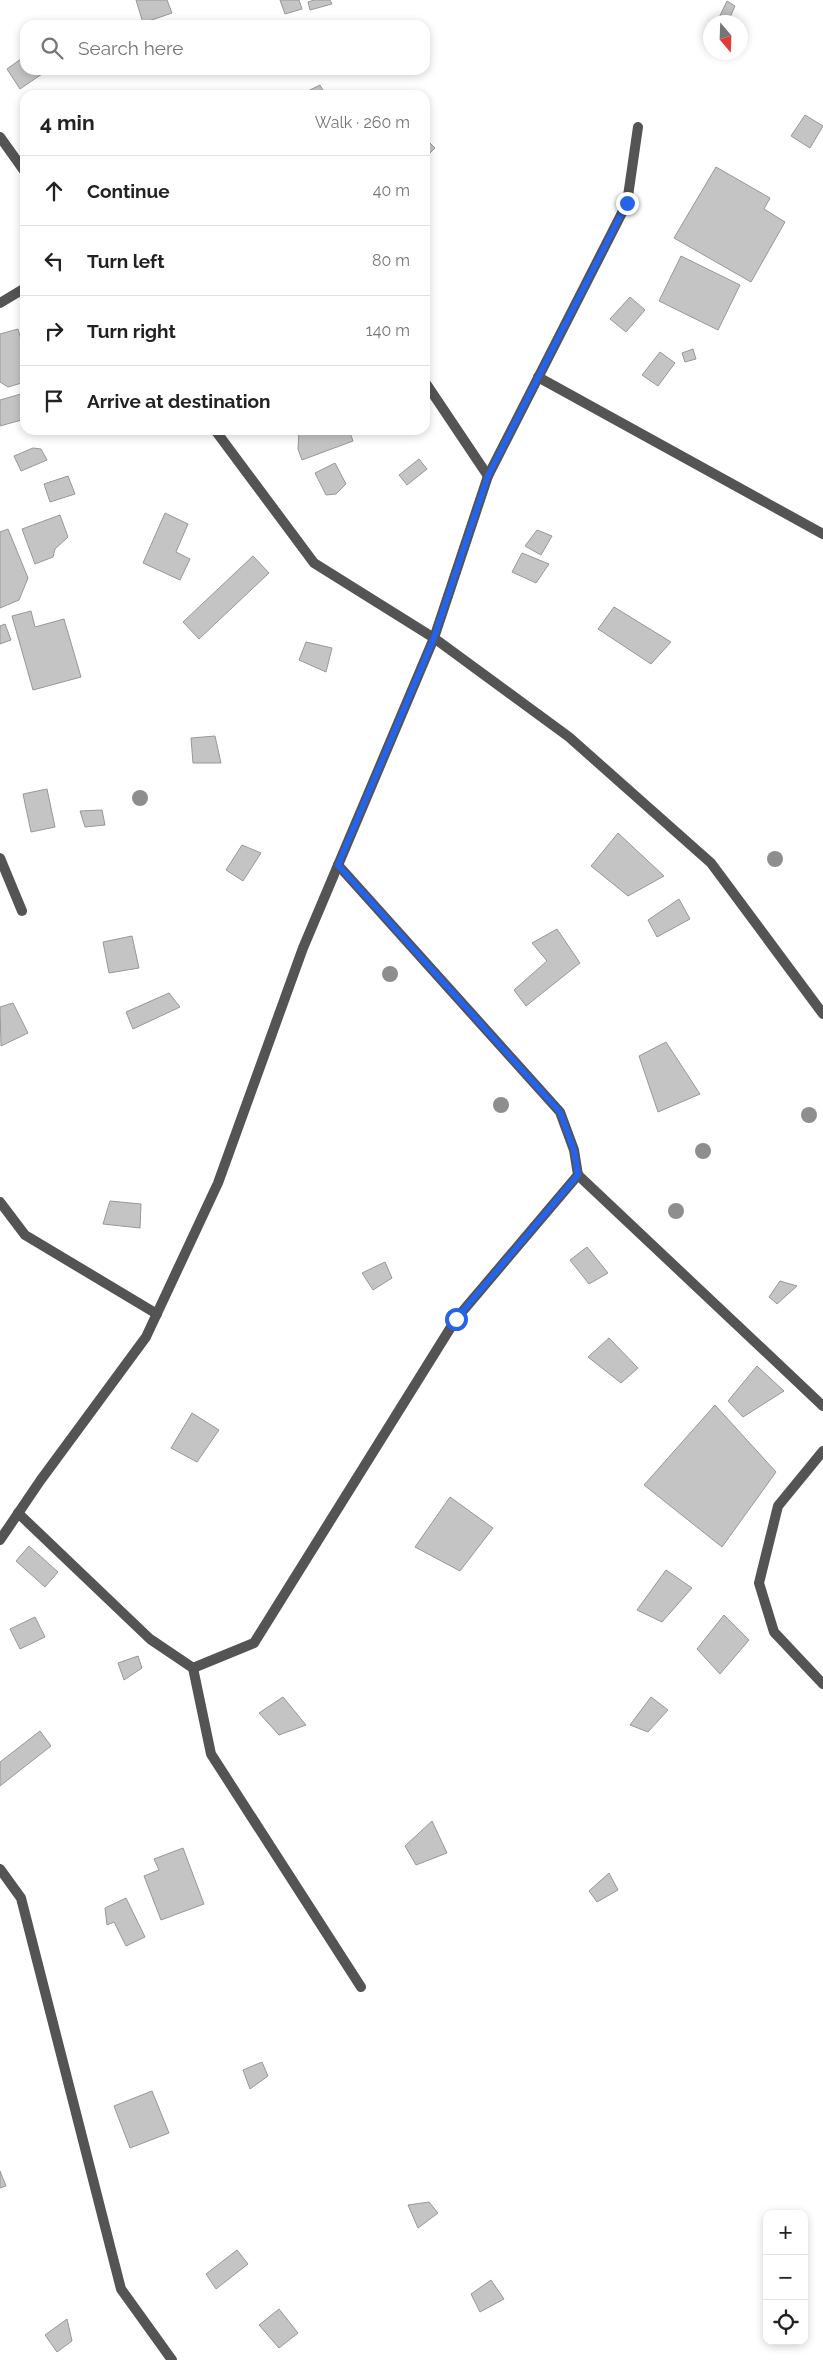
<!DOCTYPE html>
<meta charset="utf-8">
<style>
:root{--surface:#fff;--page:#f2f2f2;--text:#222;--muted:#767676;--line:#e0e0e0}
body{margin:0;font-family:Raleway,sans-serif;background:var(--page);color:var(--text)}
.controls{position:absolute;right:15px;bottom:15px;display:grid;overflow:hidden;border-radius:10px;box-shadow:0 2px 8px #0003}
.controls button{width:45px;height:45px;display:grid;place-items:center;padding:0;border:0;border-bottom:1px solid var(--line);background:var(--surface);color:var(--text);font:25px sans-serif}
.compass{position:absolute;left:703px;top:15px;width:45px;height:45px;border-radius:50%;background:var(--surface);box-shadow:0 2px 8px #0003;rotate:161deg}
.stop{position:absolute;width:15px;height:15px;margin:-11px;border:4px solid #2563eb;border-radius:50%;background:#fff}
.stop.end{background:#2563eb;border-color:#fff;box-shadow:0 1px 5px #0008}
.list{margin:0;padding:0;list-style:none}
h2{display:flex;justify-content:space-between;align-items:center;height:65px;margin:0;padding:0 20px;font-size:21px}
h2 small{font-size:16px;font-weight:400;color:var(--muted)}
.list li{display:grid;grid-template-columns:32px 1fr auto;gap:15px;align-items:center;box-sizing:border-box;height:70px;padding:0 20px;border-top:1px solid var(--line)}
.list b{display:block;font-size:19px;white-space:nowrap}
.list em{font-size:16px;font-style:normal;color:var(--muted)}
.icon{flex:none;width:28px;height:28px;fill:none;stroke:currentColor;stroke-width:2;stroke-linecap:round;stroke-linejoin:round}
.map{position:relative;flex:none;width:823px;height:2360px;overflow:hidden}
.search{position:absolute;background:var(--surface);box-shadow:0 2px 8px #0003;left:20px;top:20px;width:410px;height:55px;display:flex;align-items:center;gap:12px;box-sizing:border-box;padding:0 18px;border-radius:15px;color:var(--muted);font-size:19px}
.panel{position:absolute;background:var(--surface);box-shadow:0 2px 8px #0003;left:20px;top:90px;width:410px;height:345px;border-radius:15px}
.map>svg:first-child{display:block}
.building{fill:#c4c4c4;stroke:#989898}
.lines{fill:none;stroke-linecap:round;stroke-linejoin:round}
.service{stroke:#545454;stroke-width:10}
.minor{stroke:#545454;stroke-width:10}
.tree{fill:#8e8e8e}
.route{stroke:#2563eb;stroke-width:6}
</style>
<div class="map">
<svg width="823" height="2360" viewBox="0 0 823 2360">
<rect width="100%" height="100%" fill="#fff"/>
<g class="building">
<path d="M 136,0 L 167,0 L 172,13 L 143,23 Z"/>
<path d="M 280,0 L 299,0 L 302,9 L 285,14 Z"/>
<path d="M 314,0 L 330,0 L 332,4 L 310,10 L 308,2 Z"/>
<path d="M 727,1 L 735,6 L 728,22 L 717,22 Z"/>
<path d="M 25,56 L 25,70 L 40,70 L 42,74 L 20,89 L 7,69 Z"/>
<path d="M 320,85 L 324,92 L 320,95 L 300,95 Z"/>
<path d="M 805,115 L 823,126 L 810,148 L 791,136 Z"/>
<path d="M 425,138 L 435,148 L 425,158 Z"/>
<path d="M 716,167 L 770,198 L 764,209 L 785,222 L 751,282 L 674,238 Z"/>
<path d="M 681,256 L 740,285 L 718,330 L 659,301 Z"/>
<path d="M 630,297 L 645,310 L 626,332 L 610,319 Z"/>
<path d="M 18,329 L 25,353 L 25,382 L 8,387 L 0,382 L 0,334 Z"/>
<path d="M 693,349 L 696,359 L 685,362 L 682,353 Z"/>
<path d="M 660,352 L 675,363 L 658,386 L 642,375 Z"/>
<path d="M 24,393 L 25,419 L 0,426 L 0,400 Z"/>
<path d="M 299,430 L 349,430 L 353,441 L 302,460 L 298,449 Z"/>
<path d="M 33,448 L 41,449 L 47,460 L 21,471 L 14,456 Z"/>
<path d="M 419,459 L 427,469 L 407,485 L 399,475 Z"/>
<path d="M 335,463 L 346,484 L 336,494 L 326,495 L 315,473 Z"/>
<path d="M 68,476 L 75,494 L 50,502 L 44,484 Z"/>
<path d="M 165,513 L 188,524 L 176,552 L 190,559 L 180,580 L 143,563 Z"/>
<path d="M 60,515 L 68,537 L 55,549 L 53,557 L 35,564 L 22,529 Z"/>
<path d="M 8,529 L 28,578 L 19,600 L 0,608 L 0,532 Z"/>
<path d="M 537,530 L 552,536 L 541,555 L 525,546 Z"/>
<path d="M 522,553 L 549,564 L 536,583 L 512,572 Z"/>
<path d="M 253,556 L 269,573 L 199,639 L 183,622 Z"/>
<path d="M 614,607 L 671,642 L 651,664 L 598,629 Z"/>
<path d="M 31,611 L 35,627 L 64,619 L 81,677 L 33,690 L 12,616 Z"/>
<path d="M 5,624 L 11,640 L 0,644 L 0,626 Z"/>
<path d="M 306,642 L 332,648 L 326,672 L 299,660 Z"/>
<path d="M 215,736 L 221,763 L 193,763 L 191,738 Z"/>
<path d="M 47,789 L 55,827 L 31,832 L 23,794 Z"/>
<path d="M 102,810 L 105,825 L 85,827 L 80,811 Z"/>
<path d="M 618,833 L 664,876 L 628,896 L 591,866 Z"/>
<path d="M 242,845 L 261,853 L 243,881 L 226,870 Z"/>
<path d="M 679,899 L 690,919 L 657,937 L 648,920 Z"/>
<path d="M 557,929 L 580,963 L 526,1006 L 514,990 L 547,961 L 532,943 Z"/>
<path d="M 132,936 L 139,968 L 109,973 L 103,942 Z"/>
<path d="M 169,993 L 180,1007 L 133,1029 L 126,1012 Z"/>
<path d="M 13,1003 L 28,1033 L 1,1046 L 0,1007 Z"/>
<path d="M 666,1042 L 700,1094 L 658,1112 L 639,1056 Z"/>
<path d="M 110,1201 L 141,1204 L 140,1228 L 103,1224 Z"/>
<path d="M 587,1247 L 608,1273 L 589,1284 L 570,1260 Z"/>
<path d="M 385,1262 L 392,1278 L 373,1290 L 362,1273 Z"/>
<path d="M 780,1281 L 797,1286 L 777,1304 L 769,1297 Z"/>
<path d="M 609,1338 L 638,1368 L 621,1383 L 588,1357 Z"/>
<path d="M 757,1366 L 784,1391 L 743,1417 L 728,1401 Z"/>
<path d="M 715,1405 L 776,1472 L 722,1547 L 644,1485 Z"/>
<path d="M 192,1413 L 219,1430 L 197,1462 L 171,1448 Z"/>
<path d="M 450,1497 L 493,1528 L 460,1571 L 415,1547 Z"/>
<path d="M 29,1546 L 58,1572 L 45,1587 L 16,1561 Z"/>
<path d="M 666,1570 L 692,1588 L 662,1622 L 637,1610 Z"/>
<path d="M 724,1615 L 749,1640 L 720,1674 L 697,1649 Z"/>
<path d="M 35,1617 L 45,1637 L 20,1649 L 10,1629 Z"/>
<path d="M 138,1656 L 142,1668 L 124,1680 L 118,1663 Z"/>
<path d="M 283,1697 L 306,1725 L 279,1735 L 259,1713 Z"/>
<path d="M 651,1697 L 668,1710 L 648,1732 L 630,1725 Z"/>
<path d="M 40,1731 L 51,1746 L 0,1786 L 0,1762 Z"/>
<path d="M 432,1821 L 447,1853 L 416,1865 L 405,1846 Z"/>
<path d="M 183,1848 L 204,1904 L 161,1920 L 144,1876 L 159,1870 L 154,1859 Z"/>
<path d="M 609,1873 L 618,1890 L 597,1902 L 589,1891 Z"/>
<path d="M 126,1898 L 145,1937 L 126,1946 L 114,1922 L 107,1925 L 105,1908 Z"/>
<path d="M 262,2062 L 268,2076 L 250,2089 L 243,2070 Z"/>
<path d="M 152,2091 L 169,2133 L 130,2148 L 114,2106 Z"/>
<path d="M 0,2171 L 6,2186 L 0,2188 Z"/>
<path d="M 429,2202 L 438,2213 L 418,2228 L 408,2205 Z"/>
<path d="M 237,2250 L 248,2264 L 216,2289 L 206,2274 Z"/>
<path d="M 491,2280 L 504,2299 L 480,2312 L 471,2294 Z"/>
<path d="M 279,2309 L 298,2333 L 279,2348 L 259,2325 Z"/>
<path d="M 67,2319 L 72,2341 L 57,2352 L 45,2335 Z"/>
</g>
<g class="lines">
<g class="service">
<path d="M 0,137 L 25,172"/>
<path d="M 0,303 L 25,288"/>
<path d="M 538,377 L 823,534"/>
<path d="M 425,382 L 488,476"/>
<path d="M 215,430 L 314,563 L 434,638 L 569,737 L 711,863 L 823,1014"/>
<path d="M 0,858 L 22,911"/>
<path d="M 578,1175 L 823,1406"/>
<path d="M 0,1202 L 25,1235 L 157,1314"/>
<path d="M 823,1451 L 778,1506 L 759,1583 L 774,1632 L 823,1684"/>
<path d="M 18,1513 L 150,1639 L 193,1668 L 254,1643 L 456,1319 L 578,1175 L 574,1150 L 560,1112 L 338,865"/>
<path d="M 193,1668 L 211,1754 L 361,1987"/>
<path d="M 0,1869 L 21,1898 L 121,2289 L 172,2360"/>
</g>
<path class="minor" d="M 0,1540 L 40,1481 L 146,1337 L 218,1183 L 303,948 L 434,638 L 488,476 L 627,203 L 638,127"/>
</g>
<g class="tree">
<circle cx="140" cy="798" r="8"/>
<circle cx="775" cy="859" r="8"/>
<circle cx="390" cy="974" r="8"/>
<circle cx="501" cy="1105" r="8"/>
<circle cx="809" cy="1115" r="8"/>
<circle cx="703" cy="1151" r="8"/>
<circle cx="676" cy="1211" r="8"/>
</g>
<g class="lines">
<path class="route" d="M 456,1319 L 578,1175 L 574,1150 L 560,1112 L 338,865 L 434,638 L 488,476 L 627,203"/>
</g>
</svg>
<div class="controls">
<button>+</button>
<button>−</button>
<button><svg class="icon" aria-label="locate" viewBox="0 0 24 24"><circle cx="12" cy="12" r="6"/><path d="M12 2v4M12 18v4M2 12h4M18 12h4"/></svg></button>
</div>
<svg class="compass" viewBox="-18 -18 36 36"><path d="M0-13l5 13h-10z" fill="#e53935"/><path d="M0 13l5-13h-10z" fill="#767676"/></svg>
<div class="stop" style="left:456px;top:1319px"></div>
<div class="stop end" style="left:627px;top:203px"></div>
<div class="search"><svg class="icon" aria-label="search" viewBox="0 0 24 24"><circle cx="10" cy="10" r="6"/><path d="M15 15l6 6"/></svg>Search here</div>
<section class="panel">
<h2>4 min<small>Walk · 260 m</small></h2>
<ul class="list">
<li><svg class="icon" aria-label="ahead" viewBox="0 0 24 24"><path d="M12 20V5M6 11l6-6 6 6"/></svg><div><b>Continue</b></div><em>40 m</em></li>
<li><svg class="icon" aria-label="left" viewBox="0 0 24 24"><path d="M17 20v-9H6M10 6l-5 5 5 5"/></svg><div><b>Turn left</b></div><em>80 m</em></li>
<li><svg class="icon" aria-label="right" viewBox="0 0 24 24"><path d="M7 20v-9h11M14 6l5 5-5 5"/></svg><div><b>Turn right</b></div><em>140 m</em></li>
<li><svg class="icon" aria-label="arrive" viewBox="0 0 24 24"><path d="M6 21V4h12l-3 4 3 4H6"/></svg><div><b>Arrive at destination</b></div></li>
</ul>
</section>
</div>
